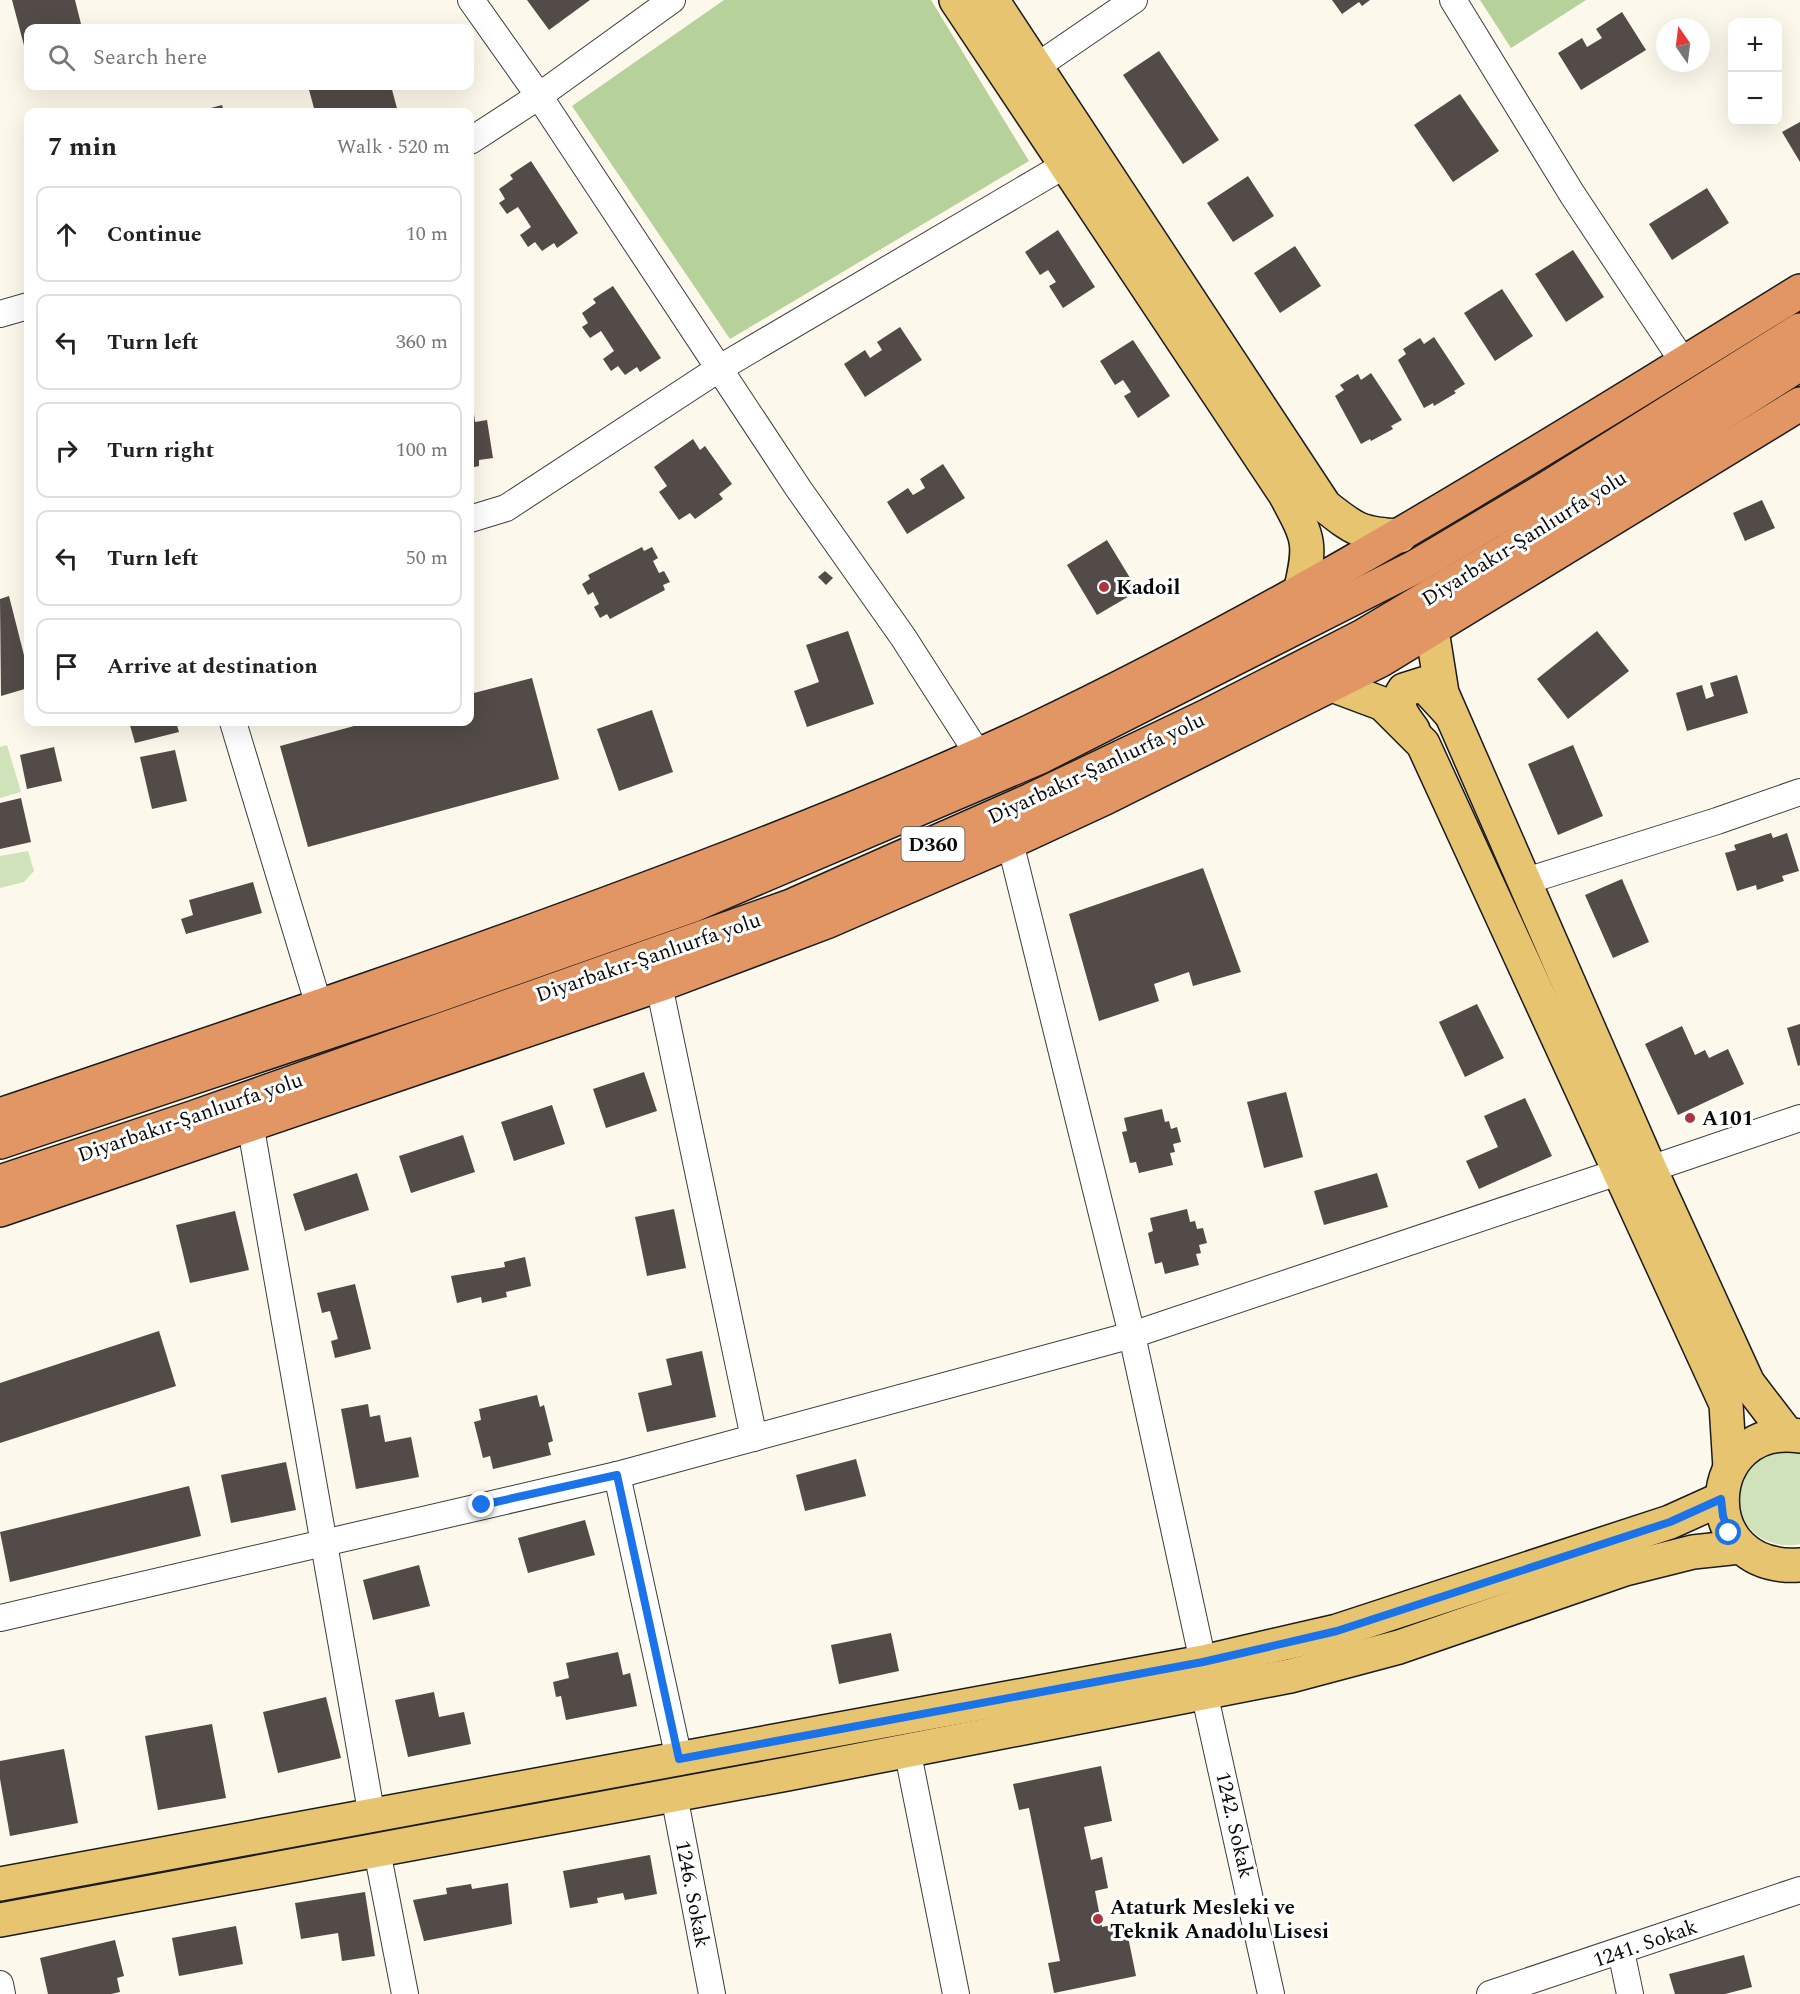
<!DOCTYPE html>
<meta charset="utf-8">
<style>
:root{--surface:#fff;--page:#f6f6f6;--text:#222;--muted:#767676;--line:#e0e0e0}
body{margin:0;font-family:Spectral,serif;background:var(--page);color:var(--text)}
.controls{position:absolute;right:18px;top:18px;display:grid;overflow:hidden;border-radius:12px;box-shadow:0 6px 24px #0002}
.controls button{width:54px;height:54px;display:grid;place-items:center;padding:0;border:0;border-bottom:2px solid var(--line);background:var(--surface);color:var(--text);font:30px sans-serif}
.compass{position:absolute;left:1656px;top:18px;width:54px;height:54px;border-radius:50%;background:var(--surface);box-shadow:0 6px 24px #0002;rotate:346deg}
.stop{position:absolute;width:18px;height:18px;margin:-14px;border:4px solid #1a73e8;border-radius:50%;background:#fff}
.stop.end{background:#1a73e8;border-color:#fff;box-shadow:0 2px 6px #0008}
.list{margin:0;padding:0;list-style:none}
h2{display:flex;justify-content:space-between;align-items:center;height:78px;margin:0;padding:0 24px;font-size:26px}
h2 small{font-size:20px;font-weight:400;color:var(--muted)}
.list li{display:grid;grid-template-columns:39px 1fr auto;gap:18px;align-items:center;box-sizing:border-box;height:96px;margin:0 12px 12px;padding:0 12px;border:2px solid var(--line);border-radius:12px}
.list b{display:block;font-size:22px;white-space:nowrap}
.list em{font-size:20px;font-style:normal;color:var(--muted)}
.icon{flex:none;width:33px;height:33px;fill:none;stroke:currentColor;stroke-width:2;stroke-linecap:round;stroke-linejoin:round}
.map{position:relative;flex:none;width:1800px;height:1994px;overflow:hidden}
.search{position:absolute;background:var(--surface);box-shadow:0 6px 24px #0002;left:24px;top:24px;width:450px;height:66px;display:flex;align-items:center;gap:15px;box-sizing:border-box;padding:0 21px;border-radius:12px;color:var(--muted);font-size:22px}
.panel{position:absolute;background:var(--surface);box-shadow:0 6px 24px #0002;left:24px;top:108px;width:450px;height:618px;border-radius:12px}
.map>svg:first-child{display:block}
.green{fill:#d0e2b9}
.forest{fill:#b6d19a}
.building{fill:#524b48}
.lines{fill:none;stroke-linecap:round;stroke-linejoin:round}
.minor-casing{stroke:#3d3d3d;stroke-width:28}
.major-casing{stroke:#1b1b1b;stroke-width:36}
.highway-casing{stroke:#1b1b1b;stroke-width:36}
.minor{stroke:#fff;stroke-width:26}
.major{stroke:#e7c470;stroke-width:33}
.highway{stroke:#e29663;stroke-width:33}
.route{stroke:#1a73e8;stroke-width:8}
.poi-dot{fill:#a83540;stroke:#fff;stroke-width:2}
.labels{text-anchor:middle;stroke-width:6;stroke-linejoin:round;paint-order:stroke}
.shield{fill:#fff;stroke:#545454;stroke-width:1.5}
.shield-label{font-size:20px;font-weight:bold;fill:#0a0a0a}
.street-label{font-size:21px;fill:#0a0a0a;stroke:#fff}
.poi-label{font-size:21px;font-weight:bold;fill:#0a0a0a;stroke:#fff;text-anchor:start}
</style>
<div class="map">
<svg width="1800" height="1994" viewBox="0 0 1800 1994">
<rect width="100%" height="100%" fill="#fcf8eb"/>
<g class="green">
<path d="M 7,745 L 21,792 L 0,798 L 0,747 Z"/>
<path d="M 28,851 L 34,871 L 24,882 L 0,888 L 0,856 Z"/>
<path d="M 1800,1449 L 1800,1544 C 1750,1554 1715,1498 1753,1463 C 1757,1459 1763,1453 1767,1451 C 1776,1448 1790,1450 1800,1449 Z"/>
</g>
<g class="forest">
<path d="M 724,0 L 931,0 L 1029,161 L 730,339 L 572,106 Z"/>
<path d="M 1480,0 L 1586,0 L 1511,48 Z"/>
</g>
<g class="building">
<path d="M 12,0 L 75,0 L 82,28 L 28,28 L 26,53 Z"/>
<path d="M 527,0 L 590,0 L 549,30 Z"/>
<path d="M 1332,0 L 1370,0 L 1362,6 L 1359,2 L 1342,14 Z"/>
<path d="M 1622,12 L 1646,50 L 1581,90 L 1558,53 L 1582,38 L 1587,47 L 1602,38 L 1596,29 Z"/>
<path d="M 1159,51 L 1219,140 L 1183,164 L 1123,75 Z"/>
<path d="M 308,86 L 391,86 L 398,112 L 315,112 Z"/>
<path d="M 1460,94 L 1499,151 L 1453,182 L 1414,125 Z"/>
<path d="M 222,105 L 224,112 L 196,112 Z"/>
<path d="M 1800,122 L 1800,162 L 1782,132 Z"/>
<path d="M 531,161 L 578,233 L 557,248 L 554,243 L 542,251 L 535,242 L 528,247 L 520,235 L 531,227 L 518,207 L 507,214 L 499,203 L 505,199 L 499,189 L 513,179 L 510,175 Z"/>
<path d="M 1248,176 L 1274,216 L 1233,242 L 1207,203 Z"/>
<path d="M 1707,188 L 1729,223 L 1672,260 L 1649,224 Z"/>
<path d="M 1058,230 L 1095,287 L 1063,308 L 1049,286 L 1056,282 L 1048,270 L 1040,275 L 1025,252 Z"/>
<path d="M 1295,246 L 1321,286 L 1280,313 L 1254,273 Z"/>
<path d="M 1573,250 L 1604,297 L 1566,322 L 1535,274 Z"/>
<path d="M 613,286 L 661,358 L 640,372 L 637,367 L 625,375 L 618,366 L 611,371 L 603,359 L 614,351 L 601,331 L 590,338 L 582,327 L 588,323 L 582,313 L 596,303 L 593,299 Z"/>
<path d="M 1502,289 L 1533,336 L 1495,361 L 1464,313 Z"/>
<path d="M 900,327 L 922,360 L 865,397 L 844,364 L 865,350 L 870,358 L 882,350 L 877,342 Z"/>
<path d="M 1434,337 L 1465,384 L 1454,391 L 1456,393 L 1434,406 L 1433,403 L 1424,408 L 1398,360 L 1406,354 L 1403,349 L 1420,338 L 1424,344 Z"/>
<path d="M 1133,340 L 1170,396 L 1138,418 L 1124,396 L 1131,392 L 1123,380 L 1115,385 L 1100,361 Z"/>
<path d="M 1371,373 L 1402,420 L 1391,426 L 1393,429 L 1371,441 L 1370,439 L 1361,444 L 1335,396 L 1344,390 L 1340,385 L 1358,374 L 1361,380 Z"/>
<path d="M 470,414 L 474,414 L 475,422 L 487,420 L 493,458 L 479,460 L 479,466 L 470,468 Z"/>
<path d="M 693,439 L 700,450 L 705,446 L 732,484 L 719,494 L 723,499 L 695,519 L 690,513 L 679,520 L 659,492 L 667,486 L 654,467 Z"/>
<path d="M 943,464 L 965,498 L 907,534 L 887,502 L 908,488 L 913,495 L 925,488 L 920,479 Z"/>
<path d="M 1762,500 L 1775,528 L 1745,541 L 1733,513 Z"/>
<path d="M 1107,540 L 1138,591 L 1097,615 L 1067,565 Z"/>
<path d="M 642,547 L 644,551 L 652,547 L 658,558 L 653,561 L 659,573 L 664,571 L 670,582 L 663,585 L 665,590 L 610,619 L 607,614 L 600,618 L 594,607 L 599,604 L 593,592 L 588,595 L 582,584 L 590,579 L 588,575 Z"/>
<path d="M 825,571 L 833,578 L 826,585 L 818,577 Z"/>
<path d="M 9,596 L 28,671 L 28,688 L 1,696 L 0,599 Z"/>
<path d="M 848,631 L 874,704 L 807,727 L 794,691 L 819,682 L 806,645 Z"/>
<path d="M 1597,631 L 1629,671 L 1568,719 L 1537,679 Z"/>
<path d="M 1737,675 L 1748,713 L 1687,731 L 1676,693 L 1702,685 L 1706,699 L 1714,696 L 1710,683 Z"/>
<path d="M 532,678 L 559,779 L 308,847 L 280,746 L 369,722 L 470,722 L 470,694 Z"/>
<path d="M 652,710 L 673,772 L 619,791 L 597,729 Z"/>
<path d="M 129,722 L 176,722 L 179,732 L 135,743 Z"/>
<path d="M 1573,745 L 1603,816 L 1558,835 L 1528,764 Z"/>
<path d="M 54,747 L 62,781 L 27,789 L 20,755 Z"/>
<path d="M 175,750 L 187,801 L 152,809 L 140,757 Z"/>
<path d="M 21,798 L 31,842 L 0,849 L 0,803 Z"/>
<path d="M 1771,833 L 1773,838 L 1787,833 L 1799,871 L 1782,876 L 1784,881 L 1757,890 L 1756,885 L 1737,891 L 1725,853 L 1736,850 L 1734,845 Z"/>
<path d="M 1203,868 L 1241,972 L 1193,986 L 1189,972 L 1154,984 L 1159,1001 L 1099,1021 L 1069,914 Z"/>
<path d="M 1622,879 L 1649,942 L 1613,958 L 1585,895 Z"/>
<path d="M 253,882 L 262,913 L 186,934 L 181,919 L 193,915 L 189,900 Z"/>
<path d="M 1477,1004 L 1504,1058 L 1465,1077 L 1439,1022 Z"/>
<path d="M 1800,1024 L 1800,1065 L 1798,1066 L 1787,1028 Z"/>
<path d="M 1682,1026 L 1695,1055 L 1705,1050 L 1709,1058 L 1728,1049 L 1744,1084 L 1678,1115 L 1645,1044 Z"/>
<path d="M 644,1072 L 657,1111 L 606,1128 L 593,1089 Z"/>
<path d="M 1286,1092 L 1303,1157 L 1264,1168 L 1247,1102 Z"/>
<path d="M 1525,1098 L 1552,1156 L 1479,1189 L 1466,1161 L 1498,1147 L 1484,1116 Z"/>
<path d="M 552,1105 L 565,1144 L 514,1161 L 501,1122 Z"/>
<path d="M 1162,1109 L 1165,1122 L 1169,1121 L 1171,1129 L 1177,1127 L 1181,1142 L 1173,1144 L 1175,1152 L 1170,1153 L 1173,1165 L 1139,1173 L 1136,1162 L 1130,1163 L 1122,1132 L 1127,1131 L 1124,1118 Z"/>
<path d="M 463,1135 L 475,1172 L 411,1193 L 399,1156 Z"/>
<path d="M 357,1173 L 369,1210 L 305,1231 L 293,1194 Z"/>
<path d="M 1377,1173 L 1388,1207 L 1324,1225 L 1314,1191 Z"/>
<path d="M 674,1209 L 686,1268 L 647,1276 L 635,1217 Z"/>
<path d="M 1187,1209 L 1190,1222 L 1195,1221 L 1197,1229 L 1203,1228 L 1207,1243 L 1199,1245 L 1201,1253 L 1196,1254 L 1199,1265 L 1165,1274 L 1162,1262 L 1155,1264 L 1148,1233 L 1153,1231 L 1150,1218 Z"/>
<path d="M 235,1211 L 249,1270 L 190,1283 L 176,1225 Z"/>
<path d="M 525,1257 L 531,1286 L 506,1292 L 507,1297 L 482,1303 L 481,1297 L 457,1303 L 451,1276 L 505,1267 L 504,1262 Z"/>
<path d="M 355,1284 L 371,1349 L 335,1358 L 331,1341 L 338,1339 L 330,1311 L 322,1313 L 317,1293 Z"/>
<path d="M 159,1331 L 176,1386 L 0,1443 L 0,1383 Z"/>
<path d="M 702,1351 L 716,1417 L 647,1432 L 638,1393 L 672,1385 L 666,1359 Z"/>
<path d="M 537,1395 L 540,1407 L 544,1405 L 553,1441 L 548,1443 L 551,1455 L 493,1469 L 490,1456 L 483,1458 L 474,1422 L 481,1420 L 479,1409 Z"/>
<path d="M 368,1404 L 370,1417 L 380,1415 L 385,1442 L 411,1437 L 419,1477 L 356,1489 L 341,1409 Z"/>
<path d="M 856,1459 L 866,1496 L 805,1511 L 796,1475 Z"/>
<path d="M 286,1462 L 296,1510 L 231,1523 L 221,1475 Z"/>
<path d="M 189,1486 L 201,1536 L 10,1582 L 0,1532 Z"/>
<path d="M 585,1520 L 595,1555 L 528,1573 L 518,1538 Z"/>
<path d="M 419,1565 L 430,1606 L 373,1620 L 363,1580 Z"/>
<path d="M 891,1633 L 899,1671 L 839,1684 L 831,1645 Z"/>
<path d="M 618,1652 L 623,1675 L 630,1673 L 637,1706 L 566,1720 L 561,1696 L 556,1697 L 553,1682 L 569,1678 L 566,1663 Z"/>
<path d="M 434,1692 L 439,1717 L 464,1712 L 471,1744 L 408,1757 L 395,1700 Z"/>
<path d="M 326,1697 L 341,1758 L 278,1773 L 263,1712 Z"/>
<path d="M 212,1724 L 226,1798 L 158,1810 L 145,1736 Z"/>
<path d="M 64,1749 L 78,1823 L 10,1836 L 0,1779 L 0,1761 Z"/>
<path d="M 1101,1766 L 1112,1821 L 1084,1827 L 1091,1860 L 1102,1857 L 1108,1888 L 1095,1891 L 1102,1927 L 1125,1922 L 1136,1976 L 1054,1993 L 1048,1963 L 1060,1961 L 1029,1808 L 1019,1810 L 1013,1784 Z"/>
<path d="M 650,1855 L 657,1894 L 625,1900 L 623,1893 L 597,1898 L 598,1903 L 570,1908 L 563,1871 Z"/>
<path d="M 508,1883 L 512,1924 L 424,1941 L 413,1900 L 447,1894 L 446,1888 L 471,1884 L 472,1889 Z"/>
<path d="M 365,1892 L 375,1956 L 342,1961 L 338,1933 L 301,1939 L 295,1903 Z"/>
<path d="M 236,1926 L 243,1964 L 179,1976 L 172,1938 Z"/>
<path d="M 115,1940 L 124,1976 L 117,1978 L 120,1992 L 111,1994 L 48,1994 L 40,1958 Z"/>
<path d="M 1744,1955 L 1752,1987 L 1725,1994 L 1675,1994 L 1669,1974 Z"/>
</g>
<g class="lines">
<defs>
<g id="minor">
<path d="M 471,0 L 539,96 L 672,0"/>
<path d="M 1453,0 L 1572,194 L 1684,363"/>
<path d="M 1036,67 L 1134,0"/>
<path d="M 470,141 L 539,96 L 798,488 L 903,637 L 978,754"/>
<path d="M 0,314 L 28,306"/>
<path d="M 470,519 L 506,508 L 720,368 L 1065,165"/>
<path d="M 233,722 L 319,1006"/>
<path d="M 1010,842 L 1132,1335 L 1203,1662"/>
<path d="M 1523,882 L 1717,821 L 1800,792"/>
<path d="M 659,985 L 754,1438"/>
<path d="M 250,1123 L 372,1817"/>
<path d="M 1650,1169 L 1800,1118"/>
<path d="M 617,1475 L 679,1759"/>
<path d="M 0,1618 L 617,1475 L 1132,1335 L 1618,1172"/>
<path d="M 1204,1692 L 1271,1994"/>
<path d="M 907,1749 L 956,1994"/>
<path d="M 674,1795 L 712,1994"/>
<path d="M 377,1851 L 405,1994"/>
<path d="M 1621,1951 L 1630,1994"/>
<path d="M 0,1984 L 2,1994"/>
<path d="M 1490,1994 L 1800,1890"/>
</g>
<g id="major">
<path d="M 956,0 L 1285,494 C 1309,539 1312,542 1300,592"/>
<path d="M 992,0 L 1325,506 C 1355,530 1361,534 1400,536"/>
<path d="M 1432,630 L 1442,693 L 1650,1169 L 1748,1383 L 1787,1434"/>
<path d="M 1332,685 L 1383,704 L 1423,744 L 1726,1404 L 1730,1468"/>
<path d="M 1413,730 C 1403,716 1393,706 1404,690 L 1423,684 L 1449,712"/>
<path d="M 1800,1436 C 1702,1421 1691,1572 1800,1565"/>
<path d="M 0,1884 L 1203,1662 L 1337,1631 L 1670,1522 L 1721,1499"/>
<path d="M 0,1920 L 787,1774 L 1290,1676 L 1399,1647 L 1625,1569 L 1693,1552 L 1740,1547"/>
</g>
<g id="highway">
<path d="M 0,1115 C 208,1044 416,975 622,898 C 760,847 896,794 1029,732 C 1297,605 1548,447 1800,291"/>
<path d="M 0,1142 L 430,998 L 691,906 L 1040,757 L 1415,567 L 1546,489 L 1800,330"/>
<path d="M 0,1182 L 195,1117 L 791,906 L 1031,800 L 1207,716 L 1363,636 L 1506,551 L 1800,364"/>
<path d="M 0,1210 L 659,985 L 826,922 L 1010,842 L 1105,798 L 1381,660 L 1800,404"/>
</g>
</defs>
<use href="#minor" class="minor-casing"/>
<use href="#major" class="major-casing"/>
<use href="#highway" class="highway-casing"/>
<use href="#minor" class="minor"/>
<use href="#major" class="major"/>
<use href="#highway" class="highway"/>
</g>
<g class="lines">
<path class="route" d="M 482,1505 L 617,1475 L 679,1759 L 1203,1662 L 1337,1631 L 1670,1522 L 1721,1499 L 1723,1516 L 1729,1533"/>
</g>
<g class="poi-dot">
<circle cx="1104" cy="587" r="6"/>
<circle cx="1690" cy="1118" r="6"/>
<circle cx="1098" cy="1919" r="6"/>
</g>
<g class="labels">
<rect class="shield" x="901.5" y="827" width="63" height="34" rx="4.5"/>
<g class="shield-label">
<text x="933" y="851">D360</text>
</g>
<g class="street-label">
<text transform="translate(1524 538) rotate(-32)" y="7">Diyarbakır-Şanlıurfa yolu</text>
<text transform="translate(1096 768) rotate(-25)" y="7">Diyarbakır-Şanlıurfa yolu</text>
<text transform="translate(648 957) rotate(-19)" y="7">Diyarbakır-Şanlıurfa yolu</text>
<text transform="translate(190 1117) rotate(-19)" y="7">Diyarbakır-Şanlıurfa yolu</text>
<text transform="translate(1235 1825) rotate(77)" y="7">1242. Sokak</text>
<text transform="translate(693 1894) rotate(79)" y="7">1246. Sokak</text>
<text transform="translate(1645 1943) rotate(-19)" y="7">1241. Sokak</text>
</g>
<g class="poi-label">
<text x="1116" y="594">Kadoil</text>
<text x="1702" y="1125">A101</text>
<text x="1110" y="1914">Ataturk Mesleki ve<tspan x="1110" dy="24">Teknik Anadolu Lisesi</tspan></text>
</g>
</g>
</svg>
<div class="controls">
<button>+</button>
<button>−</button>
</div>
<svg class="compass" viewBox="-18 -18 36 36"><path d="M0-13l5 13h-10z" fill="#e53935"/><path d="M0 13l5-13h-10z" fill="#767676"/></svg>
<div class="stop" style="left:1729px;top:1533px"></div>
<div class="stop end" style="left:482px;top:1505px"></div>
<div class="search"><svg class="icon" aria-label="search" viewBox="0 0 24 24"><circle cx="10" cy="10" r="6"/><path d="M15 15l6 6"/></svg>Search here</div>
<section class="panel">
<h2>7 min<small>Walk · 520 m</small></h2>
<ul class="list">
<li><svg class="icon" aria-label="ahead" viewBox="0 0 24 24"><path d="M12 20V5M6 11l6-6 6 6"/></svg><div><b>Continue</b></div><em>10 m</em></li>
<li><svg class="icon" aria-label="left" viewBox="0 0 24 24"><path d="M17 20v-9H6M10 6l-5 5 5 5"/></svg><div><b>Turn left</b></div><em>360 m</em></li>
<li><svg class="icon" aria-label="right" viewBox="0 0 24 24"><path d="M7 20v-9h11M14 6l5 5-5 5"/></svg><div><b>Turn right</b></div><em>100 m</em></li>
<li><svg class="icon" aria-label="left" viewBox="0 0 24 24"><path d="M17 20v-9H6M10 6l-5 5 5 5"/></svg><div><b>Turn left</b></div><em>50 m</em></li>
<li><svg class="icon" aria-label="arrive" viewBox="0 0 24 24"><path d="M6 21V4h12l-3 4 3 4H6"/></svg><div><b>Arrive at destination</b></div></li>
</ul>
</section>
</div>
